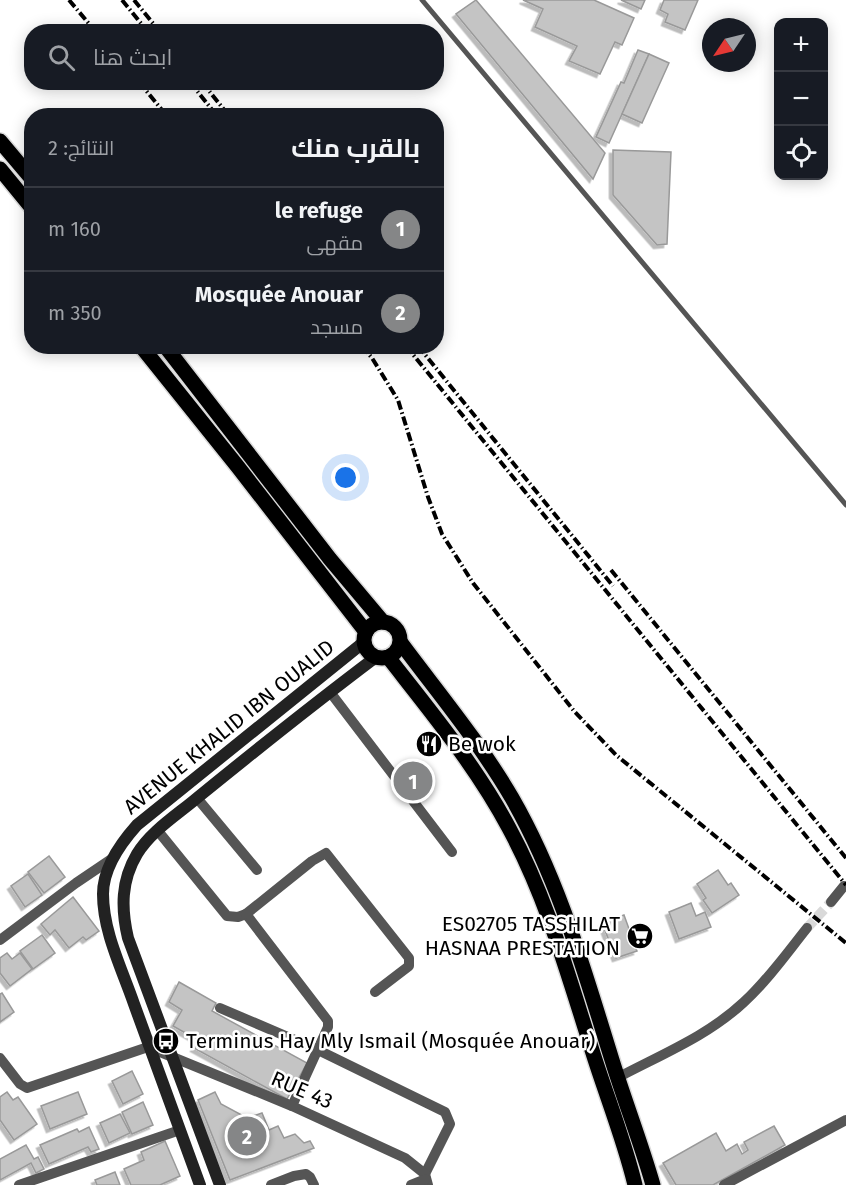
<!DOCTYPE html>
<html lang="ar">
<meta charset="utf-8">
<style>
:root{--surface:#171b24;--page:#242831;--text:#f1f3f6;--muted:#9ea1a6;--line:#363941;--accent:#858687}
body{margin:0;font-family:"Fira Sans",Cairo,sans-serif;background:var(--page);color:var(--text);direction:rtl}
.controls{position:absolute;right:18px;top:18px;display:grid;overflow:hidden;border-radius:12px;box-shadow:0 3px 15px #0003}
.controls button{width:54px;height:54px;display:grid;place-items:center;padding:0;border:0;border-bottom:2px solid var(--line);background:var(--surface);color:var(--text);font:30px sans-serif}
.compass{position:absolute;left:702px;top:18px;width:54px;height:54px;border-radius:50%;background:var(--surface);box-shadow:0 3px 15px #0003;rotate:235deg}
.you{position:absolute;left:346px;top:478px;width:21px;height:21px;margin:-15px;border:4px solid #fff;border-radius:50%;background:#1a73e8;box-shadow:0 0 0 9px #1a73e833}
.badge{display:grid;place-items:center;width:39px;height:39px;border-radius:50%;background:var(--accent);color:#fff;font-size:20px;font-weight:700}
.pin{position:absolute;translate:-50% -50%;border:3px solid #fff;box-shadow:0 2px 6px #0006}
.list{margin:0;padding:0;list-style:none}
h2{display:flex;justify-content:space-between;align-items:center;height:78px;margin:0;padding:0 24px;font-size:26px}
h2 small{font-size:20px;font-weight:400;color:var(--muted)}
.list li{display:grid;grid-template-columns:39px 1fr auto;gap:18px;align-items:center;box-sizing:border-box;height:84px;padding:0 24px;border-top:2px solid var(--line)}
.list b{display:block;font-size:22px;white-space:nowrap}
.list p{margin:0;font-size:20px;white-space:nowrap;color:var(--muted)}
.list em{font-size:20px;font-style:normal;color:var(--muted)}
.icon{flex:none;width:33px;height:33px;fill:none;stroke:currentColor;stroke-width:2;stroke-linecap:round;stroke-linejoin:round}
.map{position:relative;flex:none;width:846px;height:1185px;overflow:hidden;direction:ltr}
.search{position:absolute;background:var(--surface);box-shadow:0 3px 15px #0003;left:24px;top:24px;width:420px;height:66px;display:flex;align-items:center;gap:15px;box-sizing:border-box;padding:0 21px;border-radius:24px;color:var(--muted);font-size:22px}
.panel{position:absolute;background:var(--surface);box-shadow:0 3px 15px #0003;left:24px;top:108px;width:420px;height:246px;border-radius:24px;direction:rtl}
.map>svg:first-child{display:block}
.building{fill:#c4c4c4;stroke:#999;stroke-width:1.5;filter:url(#shadow)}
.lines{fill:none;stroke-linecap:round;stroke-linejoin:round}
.minor-tunnel{stroke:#d9d9d9;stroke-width:10;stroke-dasharray:10 5;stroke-linecap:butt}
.primary-casing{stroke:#dbdbdb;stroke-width:18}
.service{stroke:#555;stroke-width:5}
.minor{stroke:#555;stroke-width:10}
.secondary{stroke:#222;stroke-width:12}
.primary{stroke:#000;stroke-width:15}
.rail{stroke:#000;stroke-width:4;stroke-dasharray:9 3 1.5 3;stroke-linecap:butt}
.labels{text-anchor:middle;stroke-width:5;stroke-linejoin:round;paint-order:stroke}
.street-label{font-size:21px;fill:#000;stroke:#fff}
.poi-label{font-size:21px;fill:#000;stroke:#fff;text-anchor:start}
</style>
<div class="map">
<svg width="846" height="1185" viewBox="0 0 846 1185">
<defs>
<filter id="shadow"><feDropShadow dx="-3.5" dy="3.5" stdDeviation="0" flood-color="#0004"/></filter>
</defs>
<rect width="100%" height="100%" fill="#fff"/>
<g class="building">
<path d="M 476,0 L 605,153 L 593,179 L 456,14 Z"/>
<path d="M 523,0 L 594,0 L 634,18 L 622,45 L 615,42 L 600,74 L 569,61 L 577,46 L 535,27 L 543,9 Z"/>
<path d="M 621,0 L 645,0 L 641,9 Z"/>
<path d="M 664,0 L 698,0 L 685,30 L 665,22 L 668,14 L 660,10 Z"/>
<path d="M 638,50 L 649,54 L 609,143 L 596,137 L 621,82 L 624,83 Z"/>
<path d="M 649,54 L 669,63 L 642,123 L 622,114 Z"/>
<path d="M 613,150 L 671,152 L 667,244 L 657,245 L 613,195 Z"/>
<path d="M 49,856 L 65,877 L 44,893 L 28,872 Z"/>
<path d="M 718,870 L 728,885 L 731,883 L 739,895 L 712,913 L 703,900 L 706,898 L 697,884 Z"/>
<path d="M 28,874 L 42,895 L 25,907 L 11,886 Z"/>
<path d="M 73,897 L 99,931 L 86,940 L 83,937 L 69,948 L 55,930 L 50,935 L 41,924 Z"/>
<path d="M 691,903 L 696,916 L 705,912 L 711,927 L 679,939 L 669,912 Z"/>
<path d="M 624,915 L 637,951 L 616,958 L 602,923 Z"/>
<path d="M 42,935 L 55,953 L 33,969 L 20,951 Z"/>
<path d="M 7,953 L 12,959 L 20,953 L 32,969 L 10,986 L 0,973 L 0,958 Z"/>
<path d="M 179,982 L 216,1003 L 212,1011 L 307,1063 L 287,1099 L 194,1048 L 198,1040 L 173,1026 L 182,1010 L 169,1002 Z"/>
<path d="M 2,993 L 14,1012 L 0,1022 L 0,994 Z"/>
<path d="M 132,1071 L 143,1094 L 123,1104 L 112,1081 Z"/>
<path d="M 7,1092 L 13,1100 L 18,1097 L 37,1124 L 14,1140 L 0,1120 L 0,1097 Z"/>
<path d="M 78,1092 L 87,1114 L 50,1129 L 41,1106 Z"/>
<path d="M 215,1092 L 221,1104 L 247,1118 L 262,1113 L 269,1130 L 278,1126 L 284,1138 L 295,1134 L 304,1143 L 310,1141 L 314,1148 L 230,1180 L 198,1100 Z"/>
<path d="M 143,1102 L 153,1125 L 132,1134 L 122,1112 Z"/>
<path d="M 120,1114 L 130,1133 L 109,1143 L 100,1123 Z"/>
<path d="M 774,1126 L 785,1145 L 713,1185 L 676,1185 L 663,1163 L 716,1133 L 726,1151 L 737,1144 L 742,1154 L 748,1150 L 744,1142 Z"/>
<path d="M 89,1127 L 99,1149 L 91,1152 L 88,1147 L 49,1164 L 40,1145 L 77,1129 L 79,1132 Z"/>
<path d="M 165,1141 L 180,1176 L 160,1185 L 131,1185 L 124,1169 L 144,1160 L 141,1152 Z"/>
<path d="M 26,1145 L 34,1159 L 38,1157 L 44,1169 L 36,1173 L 31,1163 L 0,1180 L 0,1159 Z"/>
<path d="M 115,1172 L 120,1185 L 97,1185 L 95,1180 Z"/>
</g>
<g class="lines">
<path class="minor-tunnel" d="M 807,928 L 831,902"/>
<defs>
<g id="primary">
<path d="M 0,141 L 32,179"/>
<path d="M 0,169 L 32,208"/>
<path d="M 141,346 L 238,467 L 366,632"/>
<path d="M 165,346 L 330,559 L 383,622"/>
<circle cx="382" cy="640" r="18"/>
<path d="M 401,643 C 439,694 480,743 512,798 C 559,880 584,970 612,1060 C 625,1102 641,1143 653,1185"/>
<path d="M 388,657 C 431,712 476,766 509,828 C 547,898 568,975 592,1050 C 606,1095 624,1139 635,1185"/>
</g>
</defs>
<use href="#primary" class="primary-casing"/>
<path class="service" d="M 422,0 L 846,505"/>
<g class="minor">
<path d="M 330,692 L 452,852"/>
<path d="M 197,798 L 257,870"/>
<path d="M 158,831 L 227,916 L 238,917 L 246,914 L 328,1021 L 328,1027 L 292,1106"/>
<path d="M 831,902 L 844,886"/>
<path d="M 246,914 L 312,861 L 326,853 L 409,958 L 409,966 L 375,992"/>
<path d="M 0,940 L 76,883 L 113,858"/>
<path d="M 220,1008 L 316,1049 L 445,1112 L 450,1124 L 425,1174"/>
<path d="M 0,1058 L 20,1084 L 27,1088 L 148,1047 L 292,1106 L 405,1158 L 425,1174 L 428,1185"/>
<path d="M 617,1078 C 660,1055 708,1036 744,1002 C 768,980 787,953 807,928"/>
<path d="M 19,1185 L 180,1130"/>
<path d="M 271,1185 L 294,1176 L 306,1174 L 310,1177 L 314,1185"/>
<path d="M 411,1185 L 426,1179"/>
<path d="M 724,1185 L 846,1120"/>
</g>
<g class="secondary">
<path d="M 200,1185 C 178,1125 156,1064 134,1004 C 122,969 103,932 103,894 C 103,868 120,844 137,825 L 364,642"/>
<path d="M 220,1185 L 128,938 C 121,908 121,881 137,854 C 151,831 177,815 197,798 C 256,750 315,703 376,657"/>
</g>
<use href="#primary" class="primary"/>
<g class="rail">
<path d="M 69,0 L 96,32"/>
<path d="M 122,0 L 148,32"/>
<path d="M 134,0 L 160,32"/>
<path d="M 139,82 L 167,116"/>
<path d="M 190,82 L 217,116"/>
<path d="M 202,82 L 229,116"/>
<path d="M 362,346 L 372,358 L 398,400 L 428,497 L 442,534 L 473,583 L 574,711 L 616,755 L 846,943"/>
<path d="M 406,346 L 846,885"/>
<path d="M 418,346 L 613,586"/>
<path d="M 611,570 L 846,858"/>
</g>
</g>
<defs>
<symbol id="restaurant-disc" viewBox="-11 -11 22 22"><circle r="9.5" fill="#000" stroke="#fff"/><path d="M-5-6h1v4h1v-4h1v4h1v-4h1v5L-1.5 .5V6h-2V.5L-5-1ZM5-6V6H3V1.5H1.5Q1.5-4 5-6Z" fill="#fff"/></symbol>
<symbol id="supermarket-disc" viewBox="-11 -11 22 22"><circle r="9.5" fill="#000" stroke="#fff"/><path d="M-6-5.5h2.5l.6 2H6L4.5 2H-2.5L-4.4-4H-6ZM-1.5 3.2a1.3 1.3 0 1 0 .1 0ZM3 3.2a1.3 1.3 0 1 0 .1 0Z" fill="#fff"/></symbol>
<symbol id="bus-disc" viewBox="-11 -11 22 22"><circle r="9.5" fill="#000" stroke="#fff"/><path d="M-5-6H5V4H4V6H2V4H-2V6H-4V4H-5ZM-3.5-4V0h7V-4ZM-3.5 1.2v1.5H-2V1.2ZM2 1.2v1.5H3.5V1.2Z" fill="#fff"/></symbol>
</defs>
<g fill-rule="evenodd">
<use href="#restaurant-disc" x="414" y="729" width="30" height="30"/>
<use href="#supermarket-disc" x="625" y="921" width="30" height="30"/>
<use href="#bus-disc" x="151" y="1026" width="30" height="30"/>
</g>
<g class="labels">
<g class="street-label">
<text transform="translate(229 727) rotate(-39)" y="7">AVENUE KHALID IBN OUALID</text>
<text transform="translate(302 1090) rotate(23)" y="7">RUE 43</text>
</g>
<g class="poi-label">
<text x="448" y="751">Be wok</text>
<text x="620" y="931" text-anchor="end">ES02705 TASSHILAT<tspan x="620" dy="24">HASNAA PRESTATION</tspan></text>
<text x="186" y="1048">Terminus Hay Mly Ismail (Mosquée Anouar)</text>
</g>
</g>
</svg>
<div class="controls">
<button>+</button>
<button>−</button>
<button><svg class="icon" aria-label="locate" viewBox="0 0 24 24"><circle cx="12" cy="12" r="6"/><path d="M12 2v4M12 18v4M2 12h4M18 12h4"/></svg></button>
</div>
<svg class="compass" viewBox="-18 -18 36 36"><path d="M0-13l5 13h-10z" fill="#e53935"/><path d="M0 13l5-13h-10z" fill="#9ea1a6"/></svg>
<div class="you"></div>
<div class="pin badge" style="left:413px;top:781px">1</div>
<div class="pin badge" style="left:247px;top:1136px">2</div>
<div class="search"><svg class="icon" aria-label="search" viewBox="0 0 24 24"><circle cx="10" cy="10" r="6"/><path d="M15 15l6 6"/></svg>ابحث هنا</div>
<section class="panel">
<h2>بالقرب منك<small>النتائج: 2</small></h2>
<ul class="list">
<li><span class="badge">1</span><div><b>le refuge</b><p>مقهى</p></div><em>160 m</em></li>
<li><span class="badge">2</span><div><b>Mosquée Anouar</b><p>مسجد</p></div><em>350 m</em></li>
</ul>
</section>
</div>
